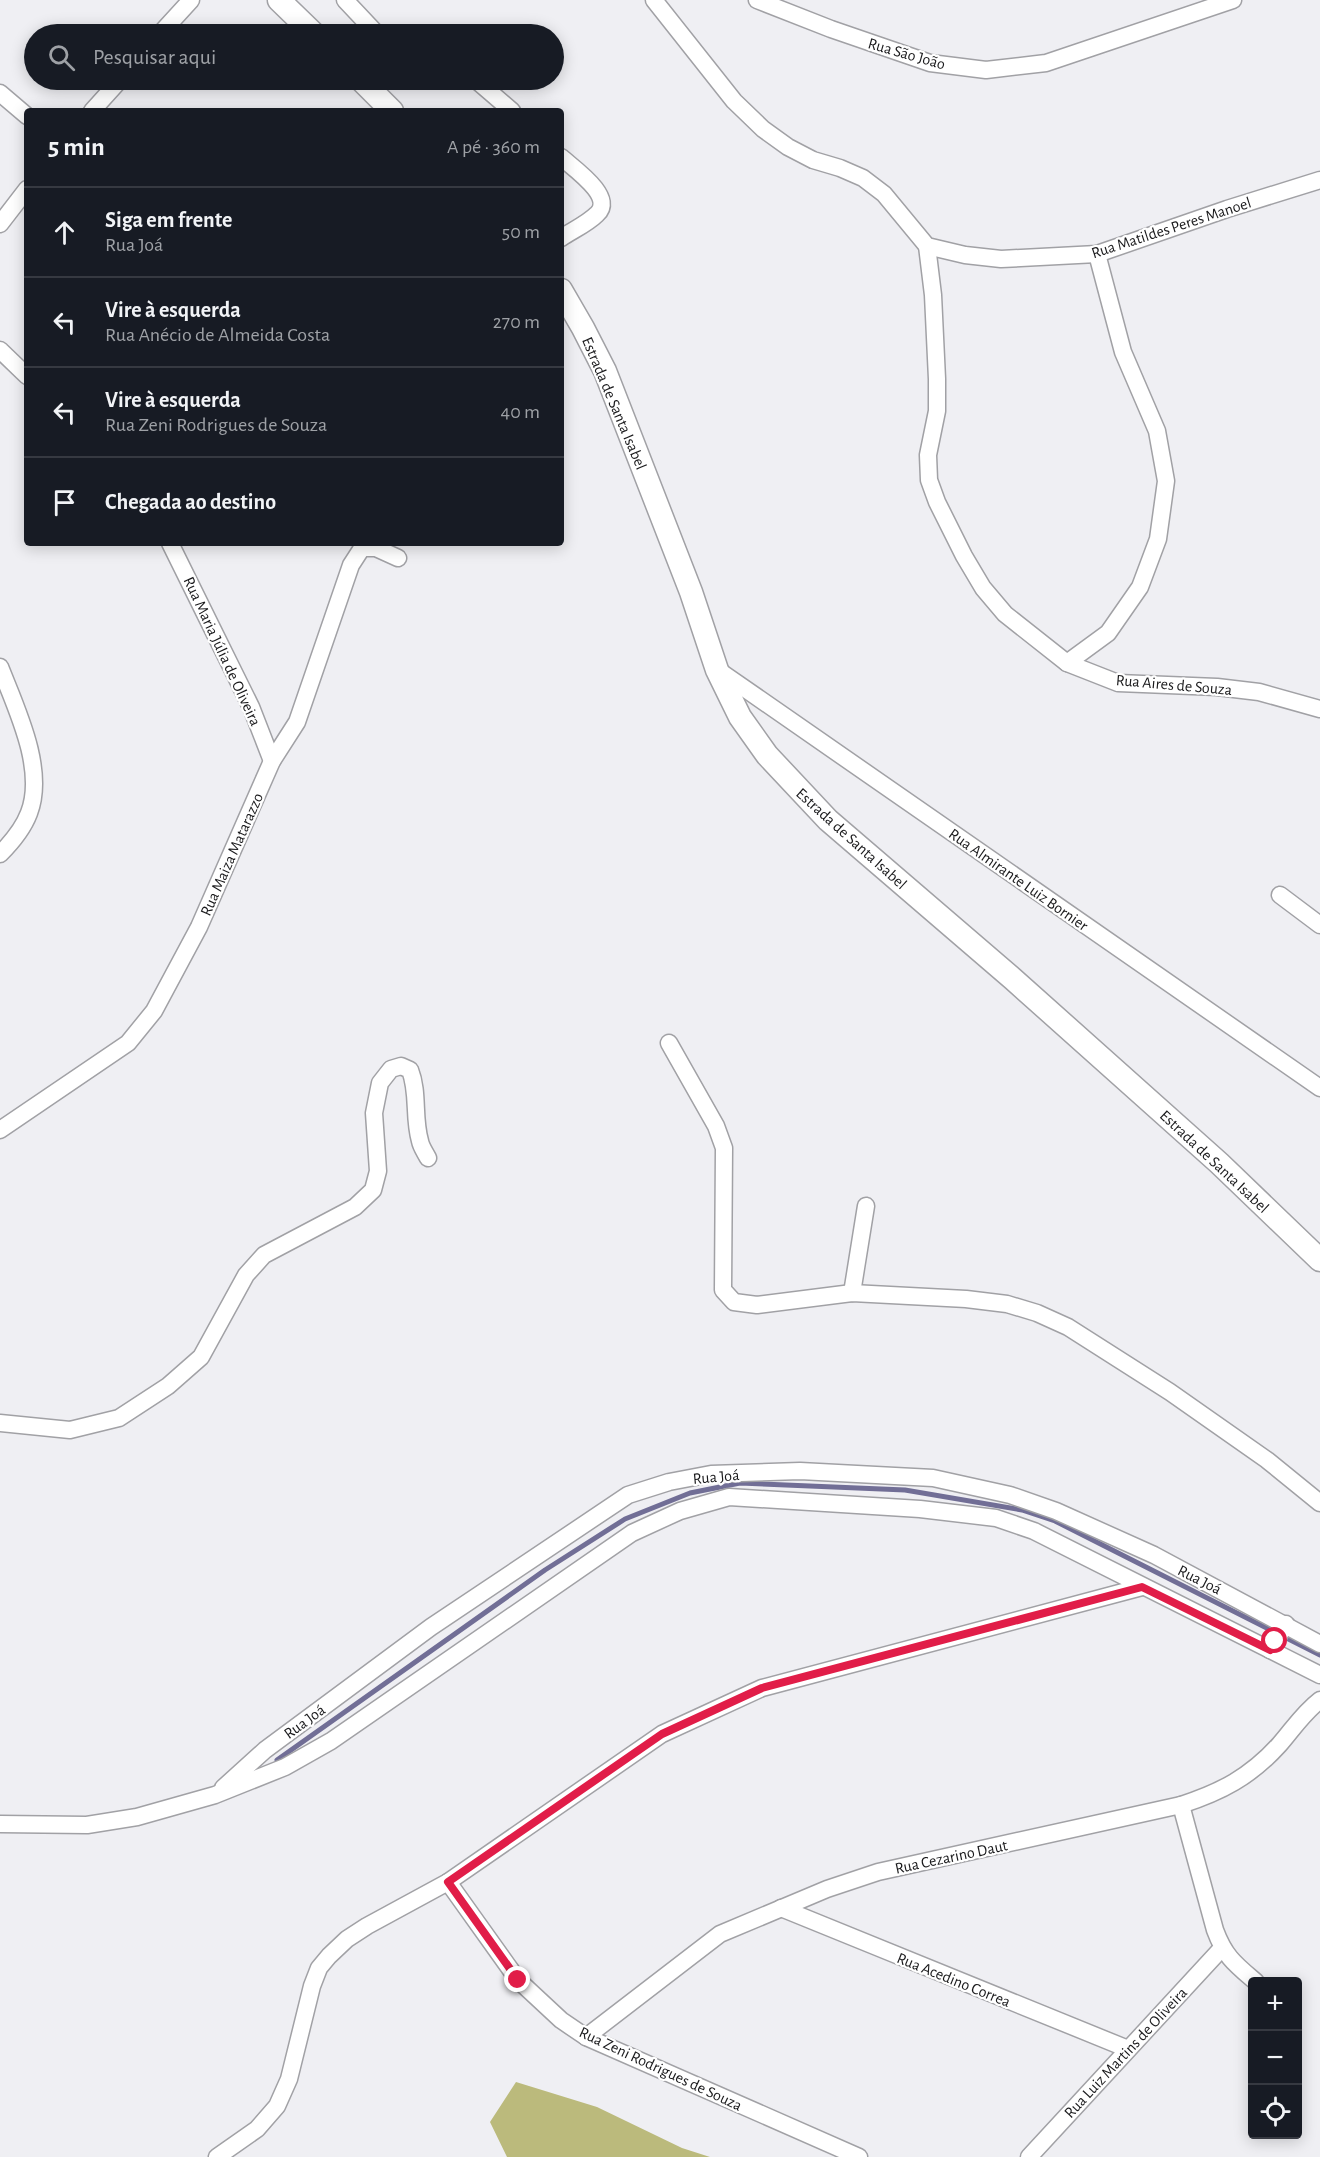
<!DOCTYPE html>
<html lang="pt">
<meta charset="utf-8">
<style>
:root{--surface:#171b24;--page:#242831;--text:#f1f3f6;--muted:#9ea1a6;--line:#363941}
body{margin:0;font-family:"Alegreya Sans",sans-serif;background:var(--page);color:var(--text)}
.controls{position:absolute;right:18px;bottom:18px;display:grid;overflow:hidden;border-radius:6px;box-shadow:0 3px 15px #0003}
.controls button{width:54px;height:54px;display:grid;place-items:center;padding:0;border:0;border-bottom:2px solid var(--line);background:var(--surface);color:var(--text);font:30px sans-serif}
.stop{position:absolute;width:18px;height:18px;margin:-14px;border:4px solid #e11d48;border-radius:50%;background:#fff}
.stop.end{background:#e11d48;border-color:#fff;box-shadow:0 2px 6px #0008}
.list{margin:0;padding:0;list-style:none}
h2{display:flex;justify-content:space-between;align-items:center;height:78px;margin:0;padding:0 24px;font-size:26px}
h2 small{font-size:20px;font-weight:400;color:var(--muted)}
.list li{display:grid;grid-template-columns:39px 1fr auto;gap:18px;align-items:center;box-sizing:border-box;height:90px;padding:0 24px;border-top:2px solid var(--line)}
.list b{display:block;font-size:22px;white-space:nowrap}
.list p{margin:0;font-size:20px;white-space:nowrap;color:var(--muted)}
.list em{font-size:20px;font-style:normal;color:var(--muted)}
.icon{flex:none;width:33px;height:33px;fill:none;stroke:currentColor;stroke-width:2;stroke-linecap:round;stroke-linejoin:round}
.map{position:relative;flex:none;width:1320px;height:2157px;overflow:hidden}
.search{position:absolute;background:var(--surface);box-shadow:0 3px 15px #0003;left:24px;top:24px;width:540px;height:66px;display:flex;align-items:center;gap:15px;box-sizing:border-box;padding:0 21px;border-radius:33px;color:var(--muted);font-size:22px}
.panel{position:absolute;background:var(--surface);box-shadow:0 3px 15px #0003;left:24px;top:108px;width:540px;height:438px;border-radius:6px}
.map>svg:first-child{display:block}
.forest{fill:#bbba7c}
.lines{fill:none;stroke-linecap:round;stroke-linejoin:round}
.stream{stroke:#716e96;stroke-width:5}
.minor-casing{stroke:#a1a1a5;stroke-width:19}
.secondary-casing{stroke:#a1a1a5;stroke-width:25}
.minor{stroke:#fff;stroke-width:16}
.secondary{stroke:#fff;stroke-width:22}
.route{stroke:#e11d48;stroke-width:8}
.labels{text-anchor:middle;stroke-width:4.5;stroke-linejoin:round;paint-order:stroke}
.street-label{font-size:16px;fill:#19191b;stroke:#fff}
</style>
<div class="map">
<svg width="1320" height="2157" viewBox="0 0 1320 2157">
<rect width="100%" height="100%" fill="#efeff3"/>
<path class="forest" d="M 516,2082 L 597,2107 L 682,2148 L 710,2157 L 507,2157 L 490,2122 Z"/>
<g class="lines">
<path class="stream" d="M 277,1760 L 545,1570 L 625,1519 L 690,1493 L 740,1483 L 905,1490 L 1022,1510 L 1055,1521 L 1320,1655"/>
<defs>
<g id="minor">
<path d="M 345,0 L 377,34"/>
<path d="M 654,0 L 734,101 L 763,129 L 788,147 L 813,160 L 840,168 L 863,178 L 884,194 L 927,246 L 965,255 L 1001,259 L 1097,254 L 1227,209 L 1320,180"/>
<path d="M 757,0 L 831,29 L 930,63 L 986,70 L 1046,63 L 1233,0"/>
<path d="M 160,34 L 191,0"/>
<path d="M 476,80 L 512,111"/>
<path d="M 0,93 L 27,116"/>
<path d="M 92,111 L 120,80"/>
<path d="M 561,157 C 573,168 616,197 597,214 C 587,224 573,230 561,238"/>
<path d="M 0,224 L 27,189"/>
<path d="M 927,246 L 933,295 L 937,379 L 937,411 L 928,455 L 929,480 L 937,502 L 964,556 L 983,588 L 1005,614 L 1067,663 L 1118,683 L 1217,687 L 1259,692 L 1320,709"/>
<path d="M 0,350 L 27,376"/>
<path d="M 170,543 L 251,707 L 272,761"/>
<path d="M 1067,663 L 1108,633 L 1140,587 L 1158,539 L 1166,481 L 1157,431 L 1123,352 L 1097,254"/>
<path d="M 0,667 C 16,708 46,769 29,813 C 23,829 12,842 0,854"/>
<path d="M 718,670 L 1320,1088"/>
<path d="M 1280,895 L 1320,925"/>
<path d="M 669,1043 L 716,1126 L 724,1148 L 723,1290 L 734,1302 L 757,1305 L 852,1293 L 966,1299 L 1007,1304 L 1037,1313 L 1068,1327 L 1170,1392 L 1267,1460 L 1320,1503"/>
<path d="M 0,1130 L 128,1043 L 154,1011 L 199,927 L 272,761 L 297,722 L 351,565 L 362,548 L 376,548 L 398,558"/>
<path d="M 852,1293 L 866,1206"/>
<path d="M 0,1423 L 70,1430 L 119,1418 L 168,1386 L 201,1357 L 246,1275 L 264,1255 L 355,1207 L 373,1190 L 378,1171 L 374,1113 L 380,1083 L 391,1069 L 401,1066 L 410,1070 C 419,1093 413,1117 420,1141 C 421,1147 425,1152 428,1158"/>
<path d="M 1270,1650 L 1286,1624"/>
<path d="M 223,1788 L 265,1750 L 431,1627 L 628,1495 L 669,1482 L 711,1474 L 800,1471 L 933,1478 L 1010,1495 L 1056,1511 L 1154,1555 L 1320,1644"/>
<path d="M 1181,1805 L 1215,1930 C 1225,1957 1235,1964 1256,1982"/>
<path d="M 0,1824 L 87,1825 L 137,1817 L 215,1795 L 285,1767 L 331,1741 L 632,1533 L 680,1511 L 729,1497 L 920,1509 L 996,1518 L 1034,1531 L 1320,1675"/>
<path d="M 448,1882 L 518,1980 L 561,2020 L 586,2037 L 859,2157"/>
<path d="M 781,1908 L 1128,2049"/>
<path d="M 586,2037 L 720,1934 L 827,1889 L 878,1872 L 1181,1805 C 1221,1792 1250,1777 1279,1745 C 1293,1729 1303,1713 1320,1700"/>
<path d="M 217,2157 L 257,2129 L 277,2106 L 289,2079 L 312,1986 L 319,1968 L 329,1956 L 347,1939 L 367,1926 L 448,1882 L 662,1734 L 762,1688 L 1142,1587"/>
<path d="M 1029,2157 L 1222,1948"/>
</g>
<g id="secondary">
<path d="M 279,0 L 314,34"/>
<path d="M 361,80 L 392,111"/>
<path d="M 561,290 L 583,328 L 605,371 L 691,592 L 717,670 L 740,717 L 767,755 L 828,820 L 1013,979 L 1219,1163 L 1320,1260"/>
</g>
</defs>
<use href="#minor" class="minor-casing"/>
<use href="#secondary" class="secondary-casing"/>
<use href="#minor" class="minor"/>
<use href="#secondary" class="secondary"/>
</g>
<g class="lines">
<path class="route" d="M 518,1980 L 448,1882 L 662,1734 L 762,1688 L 1142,1587 L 1270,1650 L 1275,1641"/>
</g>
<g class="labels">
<g class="street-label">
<text transform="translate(907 53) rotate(16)" y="6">Rua São João</text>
<text transform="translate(1171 227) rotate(-18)" y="6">Rua Matildes Peres Manoel</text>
<text transform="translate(615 403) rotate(67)" y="6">Estrada de Santa Isabel</text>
<text transform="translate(223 651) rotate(65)" y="6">Rua Maria Júlia de Oliveira</text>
<text transform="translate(1174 684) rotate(5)" y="6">Rua Aires de Souza</text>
<text transform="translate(852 838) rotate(42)" y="6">Estrada de Santa Isabel</text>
<text transform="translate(231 854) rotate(-66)" y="6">Rua Maiza Matarazzo</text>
<text transform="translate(1019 879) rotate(35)" y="6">Rua Almirante Luiz Bornier</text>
<text transform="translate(1215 1161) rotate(43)" y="6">Estrada de Santa Isabel</text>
<text transform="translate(716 1476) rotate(-5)" y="6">Rua Joá</text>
<text transform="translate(1200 1579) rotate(27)" y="6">Rua Joá</text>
<text transform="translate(304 1721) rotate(-36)" y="6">Rua Joá</text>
<text transform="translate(951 1856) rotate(-12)" y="6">Rua Cezarino Daut</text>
<text transform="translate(954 1979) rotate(22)" y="6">Rua Acedino Correa</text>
<text transform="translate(1125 2052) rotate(-47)" y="6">Rua Luiz Martins de Oliveira</text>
<text transform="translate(661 2068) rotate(25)" y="6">Rua Zeni Rodrigues de Souza</text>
</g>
</g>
</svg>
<div class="controls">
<button>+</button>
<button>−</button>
<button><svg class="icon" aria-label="locate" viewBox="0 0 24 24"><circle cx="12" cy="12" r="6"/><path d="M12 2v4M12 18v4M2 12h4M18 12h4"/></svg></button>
</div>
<div class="stop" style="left:1275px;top:1641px"></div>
<div class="stop end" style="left:518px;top:1980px"></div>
<div class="search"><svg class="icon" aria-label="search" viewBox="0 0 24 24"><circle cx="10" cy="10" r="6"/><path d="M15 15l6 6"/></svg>Pesquisar aqui</div>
<section class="panel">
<h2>5 min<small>A pé · 360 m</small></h2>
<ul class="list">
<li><svg class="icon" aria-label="ahead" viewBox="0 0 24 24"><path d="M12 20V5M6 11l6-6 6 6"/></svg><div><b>Siga em frente</b><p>Rua Joá</p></div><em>50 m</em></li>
<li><svg class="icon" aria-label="left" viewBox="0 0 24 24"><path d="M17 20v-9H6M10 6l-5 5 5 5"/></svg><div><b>Vire à esquerda</b><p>Rua Anécio de Almeida Costa</p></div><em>270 m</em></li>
<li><svg class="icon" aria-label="left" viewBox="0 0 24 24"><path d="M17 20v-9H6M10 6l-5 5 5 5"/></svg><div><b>Vire à esquerda</b><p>Rua Zeni Rodrigues de Souza</p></div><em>40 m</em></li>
<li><svg class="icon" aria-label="arrive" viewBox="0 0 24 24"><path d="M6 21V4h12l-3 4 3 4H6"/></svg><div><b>Chegada ao destino</b></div></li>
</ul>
</section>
</div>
